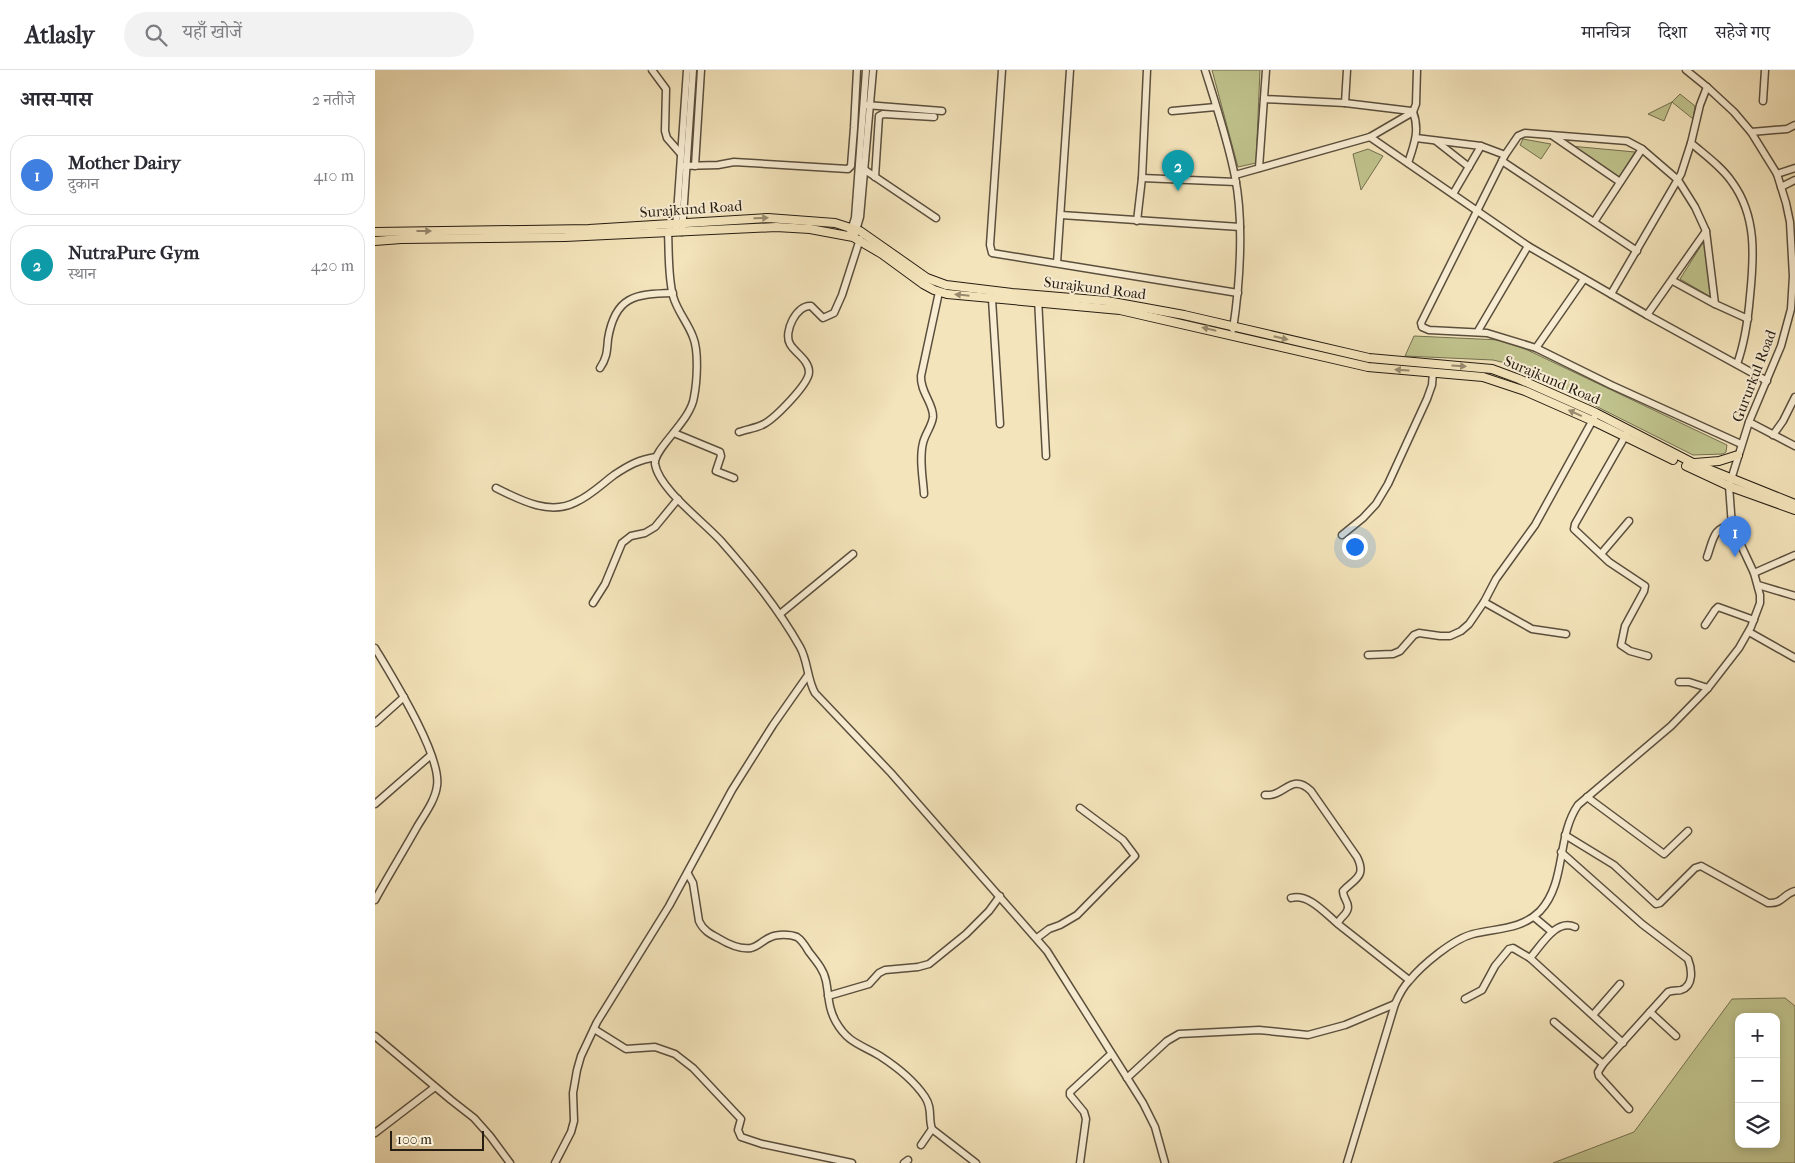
<!DOCTYPE html>
<html lang="hi">
<meta charset="utf-8">
<style>
:root{--surface:#fff;--page:#f2f2f3;--text:#2b2b33;--muted:#7c7c81;--line:#e1e1e2;--accent:#b45309}
body{margin:0;font-family:"IM FELL French Canon","Noto Serif Devanagari",serif;background:var(--page);color:var(--text)}
.controls{position:absolute;right:15px;bottom:15px;display:grid;overflow:hidden;border-radius:10px;box-shadow:0 2px 8px #0003}
.controls button{width:45px;height:45px;display:grid;place-items:center;padding:0;border:0;border-bottom:1px solid var(--line);background:var(--surface);color:var(--text);font:25px sans-serif}
.scale{position:absolute;left:15px;bottom:12px;width:94px;box-sizing:border-box;padding-left:5px;border:2px solid #261d13;border-top:0;font-size:14px;line-height:18px;white-space:nowrap;color:#261d13;-webkit-text-stroke:4px #f8edd3;paint-order:stroke}
.you{position:absolute;left:979px;top:476px;width:18px;height:18px;margin:-12px;border:4px solid #fff;border-radius:50%;background:#1a73e8;box-shadow:0 0 0 8px #1a73e833}
.badge{display:grid;place-items:center;width:32px;height:32px;border-radius:50%;background:var(--accent);color:#fff;font-size:16px;font-weight:700}
.pin{position:absolute;translate:-50% -41px;filter:drop-shadow(0 1px 2px #0008)}
.pin::after{content:'';position:absolute;top:26px;width:18px;height:15px;background:inherit;clip-path:polygon(0 0,100% 0,50% 100%)}
.list{margin:0;padding:0;list-style:none}
h2{display:flex;justify-content:space-between;align-items:center;height:65px;margin:0;padding:0 20px;font-size:21px}
h2 small{font-size:16px;font-weight:400;color:var(--muted)}
.list li{display:grid;grid-template-columns:32px 1fr auto;gap:15px;align-items:center;box-sizing:border-box;height:80px;margin:0 10px 10px;padding:0 10px;border:1px solid var(--line);border-radius:20px}
.list b{display:block;font-size:19px;white-space:nowrap}
.list p{margin:0;font-size:16px;white-space:nowrap;color:var(--muted)}
.list em{font-size:16px;font-style:normal;color:var(--muted)}
.icon{flex:none;width:28px;height:28px;fill:none;stroke:currentColor;stroke-width:2;stroke-linecap:round;stroke-linejoin:round}
.map{position:relative;flex:none;width:1420px;height:1093px;overflow:hidden}
header{display:flex;align-items:center;gap:30px;box-sizing:border-box;height:70px;padding:0 25px;background:var(--surface);border-bottom:1px solid var(--line)}
header strong{font-size:24px}
nav{display:flex;gap:28px;margin-inline-start:auto;font-size:18px}
.search{width:350px;height:45px;background:var(--page);display:flex;align-items:center;gap:12px;box-sizing:border-box;padding:0 18px;border-radius:28px;color:var(--muted);font-size:19px}
main{display:flex}
aside{flex:1;background:var(--surface)}
.map>svg:first-child{display:block}
.green{fill:#c0c38d;stroke:#737050;fill-rule:evenodd}
.lines{fill:none;stroke-linecap:round;stroke-linejoin:round}
.minor-casing{stroke:#5a4f3d;stroke-width:9}
.major-casing{stroke:#261d13;stroke-width:10}
.minor{stroke:#f8edd3;stroke-width:6}
.major{stroke:#f4e4bb;stroke-width:8}
.oneway{fill:#978a6f}
.labels{text-anchor:middle;stroke-width:4;stroke-linejoin:round;paint-order:stroke}
.street-label{font-size:15px;fill:#261d13;stroke:#f8edd3}
</style>
<header>
<strong>Atlasly</strong>
<div class="search"><svg class="icon" aria-label="search" viewBox="0 0 24 24"><circle cx="10" cy="10" r="6"/><path d="M15 15l6 6"/></svg>यहाँ खोजें</div>
<nav><a>मानचित्र</a><a>दिशा</a><a>सहेजे गए</a></nav>
</header>
<main>
<aside>
<h2>आस-पास<small>2 नतीजे</small></h2>
<ul class="list">
<li><span class="badge" style="background:#3f7fe0">1</span><div><b>Mother Dairy</b><p>दुकान</p></div><em>410 m</em></li>
<li><span class="badge" style="background:#0f9aa8">2</span><div><b>NutraPure Gym</b><p>स्थान</p></div><em>420 m</em></li>
</ul>
</aside>
<div class="map">
<svg width="1420" height="1093" viewBox="0 0 1420 1093">
<rect width="100%" height="100%" fill="#f4e4bb"/>
<filter id="stains"><feTurbulence type="fractalNoise" baseFrequency=".004" numOctaves="4"/><feColorMatrix values="0 0 0 0 .2 0 0 0 0 .09 0 0 0 0 .02 0 0 0 .5 -.17"/></filter>
<radialGradient id="worn" r=".72"><stop offset=".6" stop-color="#630" stop-opacity="0"/><stop offset="1" stop-color="#630" stop-opacity=".3"/></radialGradient>
<g class="green">
<path d="M 837,0 L 885,0 L 881,93 L 863,97 Z"/>
<path d="M 1305,24 L 1320,36 L 1318,49 L 1297,32 L 1289,51 L 1273,44 L 1297,32 Z"/>
<path d="M 1148,69 L 1176,74 L 1166,89 L 1145,75 Z"/>
<path d="M 1195,76 L 1260,82 L 1244,107 Z"/>
<path d="M 993,79 L 1008,86 L 986,120 L 978,84 Z"/>
<path d="M 1331,168 L 1336,227 L 1305,209 Z"/>
<path d="M 1039,266 L 1125,270 L 1146,277 L 1352,375 L 1351,382 L 1348,384 L 1318,385 L 1139,295 L 1118,290 L 1030,286 Z"/>
<path d="M 1410,928 L 1420,936 L 1420,1093 L 1178,1093 L 1259,1062 L 1357,929 ZM 1364,947 L 1401,947 L 1401,1074 L 1364,1074 Z"/>
</g>
<g class="lines">
<defs>
<g id="minor">
<path d="M 277,0 L 291,19 L 290,61 L 292,68 L 306,84"/>
<path d="M 627,0 L 615,175 L 617,183 L 863,223"/>
<path d="M 830,0 C 841,35 853,71 860,107 C 869,151 865,214 858,259"/>
<path d="M 889,29 L 970,33 L 1036,41 L 1038,42 C 1045,60 1039,75 1033,93"/>
<path d="M 1388,31 L 1390,0"/>
<path d="M 970,33 L 972,0"/>
<path d="M 491,35 L 567,41"/>
<path d="M 797,41 L 841,37"/>
<path d="M 1376,62 L 1412,59 L 1420,55"/>
<path d="M 1178,66 L 1245,112"/>
<path d="M 995,67 L 1153,176 L 1272,245 L 1392,311"/>
<path d="M 1041,68 L 1106,76 L 1130,85"/>
<path d="M 1061,71 L 1094,97"/>
<path d="M 1316,73 C 1330,85 1347,97 1357,112 C 1382,146 1379,187 1375,226 C 1373,250 1370,272 1362,294"/>
<path d="M 1127,91 L 1262,181"/>
<path d="M 306,96 L 343,95 L 359,92 L 473,99 L 476,96 L 479,58 L 482,0"/>
<path d="M 320,96 L 326,0"/>
<path d="M 487,98 L 561,148"/>
<path d="M 884,98 L 891,0"/>
<path d="M 1402,104 L 1420,98"/>
<path d="M 860,105 L 995,67 L 1038,42 L 1041,34 L 1042,0"/>
<path d="M 500,107 L 504,46 L 508,44 L 559,47"/>
<path d="M 767,108 L 861,112"/>
<path d="M 1406,117 L 1420,110"/>
<path d="M 1078,124 L 1106,76"/>
<path d="M 686,145 L 865,157"/>
<path d="M 762,151 L 767,108 L 772,0"/>
<path d="M 1219,152 L 1267,79"/>
<path d="M 301,158 L 312,0"/>
<path d="M 293,162 C 294,183 293,206 298,226 C 302,241 313,253 318,267 C 324,281 322,312 319,327 C 316,351 278,379 280,394 C 284,419 329,452 346,471 C 375,504 403,538 425,577 C 433,591 432,609 440,623 L 516,703 L 672,881 L 768,1033 L 780,1057 L 790,1093"/>
<path d="M 307,162 L 318,0"/>
<path d="M 475,163 L 480,148 L 491,0"/>
<path d="M 479,167 L 485,147 L 498,0"/>
<path d="M 682,193 L 695,0"/>
<path d="M 1298,211 L 1340,234 L 1373,249"/>
<path d="M 1236,224 L 1306,104 L 1316,73 L 1325,35 L 1332,17"/>
<path d="M 663,228 L 671,386"/>
<path d="M 617,229 L 625,354"/>
<path d="M 1340,234 L 1331,161 L 1320,137 L 1303,110 L 1267,79 L 1252,71 L 1150,63 L 1143,66 L 1130,85 L 1046,253 L 1047,257 L 1054,260 L 1112,263 L 1161,278 L 1236,315 L 1366,374"/>
<path d="M 1272,245 L 1331,161"/>
<path d="M 1103,261 L 1153,176"/>
<path d="M 1161,278 L 1209,209"/>
<path d="M 225,298 C 232,288 232,281 233,269 C 240,226 260,224 298,223"/>
<path d="M 1374,352 L 1420,376"/>
<path d="M 364,362 C 372,359 382,358 389,354 C 400,348 434,314 434,302 C 434,290 420,283 415,274 C 408,262 422,234 436,236 L 448,248 L 459,243 L 467,225 L 485,169"/>
<path d="M 299,363 L 345,382 L 346,386 L 341,401 L 359,408"/>
<path d="M 1252,363 L 1200,454 L 1199,459 L 1234,492 L 1270,516 L 1269,521 L 1250,556 L 1246,575 L 1255,581 L 1273,586"/>
<path d="M 1398,365 L 1408,351 L 1420,327"/>
<path d="M 121,418 C 145,430 175,446 201,432 C 215,426 227,414 239,405 C 254,395 263,390 281,387"/>
<path d="M 549,424 C 548,408 544,389 548,373 C 550,364 557,356 558,347 C 559,334 545,322 546,306 L 564,222"/>
<path d="M 967,465 L 988,448 L 1001,434 L 1013,414 L 1052,329 L 1057,315 L 1058,302"/>
<path d="M 1226,484 L 1254,451"/>
<path d="M 1332,487 C 1338,471 1338,456 1357,456"/>
<path d="M 1379,503 L 1420,485"/>
<path d="M 1383,515 L 1420,526"/>
<path d="M 1109,532 L 1157,559 L 1191,564"/>
<path d="M 218,533 L 230,514 L 247,473 L 256,466 L 270,463 L 280,457 L 303,429"/>
<path d="M 405,544 L 478,484"/>
<path d="M 1330,555 L 1340,540 L 1343,537 L 1379,550"/>
<path d="M 1374,562 L 1420,588"/>
<path d="M 0,578 C 16,605 67,686 62,716 C 60,731 49,745 42,757 C 28,782 13,806 0,830"/>
<path d="M 993,585 L 1018,584 L 1025,581 L 1039,565 L 1044,563 L 1065,566 L 1075,566 L 1086,561 L 1094,554 L 1109,532 L 1121,509 L 1160,455 L 1220,346"/>
<path d="M 1304,612 L 1314,612 L 1333,618"/>
<path d="M 0,653 L 29,627"/>
<path d="M 890,725 C 910,727 916,702 936,721 L 982,787 C 992,807 979,809 968,821 C 968,828 973,831 973,837 C 973,845 964,847 963,854 L 1034,910"/>
<path d="M 1212,727 L 1289,784 L 1313,761"/>
<path d="M 0,734 L 56,685"/>
<path d="M 1190,765 L 1239,795 L 1281,834 L 1285,833 L 1320,798 L 1326,796 L 1393,833 C 1408,834 1408,824 1420,821"/>
<path d="M 1186,782 L 1267,854 L 1313,889 C 1317,899 1319,916 1306,920 C 1302,921 1298,920 1293,922 L 1228,994 L 1223,1002 L 1224,1006 L 1254,1039"/>
<path d="M 313,804 L 318,813 L 324,851 C 328,860 335,864 343,868 C 353,874 365,880 376,878 C 384,876 388,870 396,867 C 402,864 415,864 422,867 C 427,870 431,877 434,882 C 441,891 449,900 451,911 C 454,926 453,938 461,952 C 473,973 485,974 505,986 C 522,997 538,1009 550,1027 C 558,1039 553,1048 557,1059 L 601,1093"/>
<path d="M 916,828 C 933,823 950,843 962,853"/>
<path d="M 1159,847 L 1177,862"/>
<path d="M 662,868 L 674,859 L 685,855 L 702,845 L 760,786 L 748,770 L 705,738"/>
<path d="M 1155,888 C 1166,876 1181,848 1200,857"/>
<path d="M 453,926 L 494,914 L 504,903 L 510,900 L 543,897 L 554,894 L 591,864 L 614,841 L 625,826"/>
<path d="M 1090,929 L 1107,920 L 1120,896 L 1134,879 L 1138,878 L 1155,888 L 1248,973"/>
<path d="M 1275,942 L 1301,966"/>
<path d="M 1218,945 L 1245,914"/>
<path d="M 1179,952 L 1228,994"/>
<path d="M 219,959 L 251,979 L 280,977 L 300,984 L 318,998 L 366,1049 L 363,1060 L 366,1067 L 387,1074 L 477,1093"/>
<path d="M 0,966 L 76,1030 L 99,1048 L 115,1066 L 135,1093"/>
<path d="M 752,1008 L 792,971 L 804,964 L 884,960 L 933,965 L 970,955 L 1020,934"/>
<path d="M 0,1063 L 60,1017"/>
<path d="M 546,1075 L 557,1059"/>
<path d="M 180,1093 L 196,1062 L 199,1051 L 198,1023 L 202,1000 L 206,986 L 222,952 L 294,836 L 357,720 L 398,655 L 433,605"/>
<path d="M 529,1093 L 533,1090"/>
<path d="M 705,1093 L 711,1049 L 709,1042 L 695,1025 L 695,1022 L 736,984"/>
<path d="M 972,1093 L 1020,934 C 1024,925 1028,917 1034,911 C 1047,895 1078,869 1098,864 C 1122,858 1146,860 1165,841 C 1192,812 1181,767 1203,735 L 1296,656 L 1333,618 L 1364,578 L 1376,557 L 1385,533 L 1385,525 L 1379,503 L 1357,456 L 1354,416 L 1374,352 L 1406,276 L 1416,239 L 1418,206 L 1415,152 L 1411,133 L 1402,104 L 1376,62 L 1359,42 L 1332,17 L 1311,0"/>
</g>
<g id="major">
<path d="M 0,162 L 214,159 L 393,148 L 460,153 L 485,161 L 552,208 L 571,215 L 637,223 L 732,231 L 809,245 L 994,288 L 1117,299 L 1144,309 L 1221,343 L 1318,393 L 1420,434"/>
<path d="M 0,171 L 26,169 L 190,167 L 401,157 L 435,159 L 478,167 L 507,184 L 548,214 L 559,220 L 572,224 L 745,240 L 993,297 L 1108,307 L 1150,321 L 1218,351 L 1298,390"/>
<path d="M 1320,393 L 1344,391 L 1363,385"/>
<path d="M 1311,396 L 1356,417 L 1420,440"/>
</g>
</defs>
<use href="#minor" class="minor-casing"/>
<use href="#major" class="major-casing"/>
<use href="#minor" class="minor"/>
<use href="#major" class="major"/>
</g>
<defs><path id="oneway-solid" d="M-6-.8H1V-3.2L6.5 0L1 3.2V.8H-6Z" transform="scale(1.25)"/></defs>
<g class="oneway">
<use href="#oneway-solid" transform="translate(386 148) rotate(-2)"/>
<use href="#oneway-solid" transform="translate(49 161)"/>
<use href="#oneway-solid" transform="translate(587 225) rotate(-174)"/>
<use href="#oneway-solid" transform="translate(834 259) rotate(-167)"/>
<use href="#oneway-solid" transform="translate(906 268) rotate(13)"/>
<use href="#oneway-solid" transform="translate(1084 296) rotate(3)"/>
<use href="#oneway-solid" transform="translate(1027 300) rotate(-176)"/>
<use href="#oneway-solid" transform="translate(1200 343) rotate(-156)"/>
</g>
<g class="labels">
<g class="street-label">
<text transform="translate(316 139) rotate(-4)" y="5">Surajkund Road</text>
<text transform="translate(720 218) rotate(7)" y="5">Surajkund Road</text>
<text transform="translate(1379 306) rotate(-69)" y="5">Gururkul Road</text>
<text transform="translate(1177 310) rotate(23)" y="5">Surajkund Road</text>
</g>
</g>
<rect width="100%" height="100%" filter="url(#stains)"/>
<rect width="100%" height="100%" fill="url(#worn)"/>
</svg>
<div class="controls">
<button>+</button>
<button>−</button>
<button><svg class="icon" aria-label="layers" viewBox="0 0 24 24"><path d="M12 4l9 5-9 5-9-5zM3 14l9 5 9-5"/></svg></button>
</div>
<div class="scale">100 m</div>
<div class="you"></div>
<div class="pin badge" style="left:1360px;top:487px;background:#3f7fe0">1</div>
<div class="pin badge" style="left:803px;top:121px;background:#0f9aa8">2</div>
</div>
</main>
